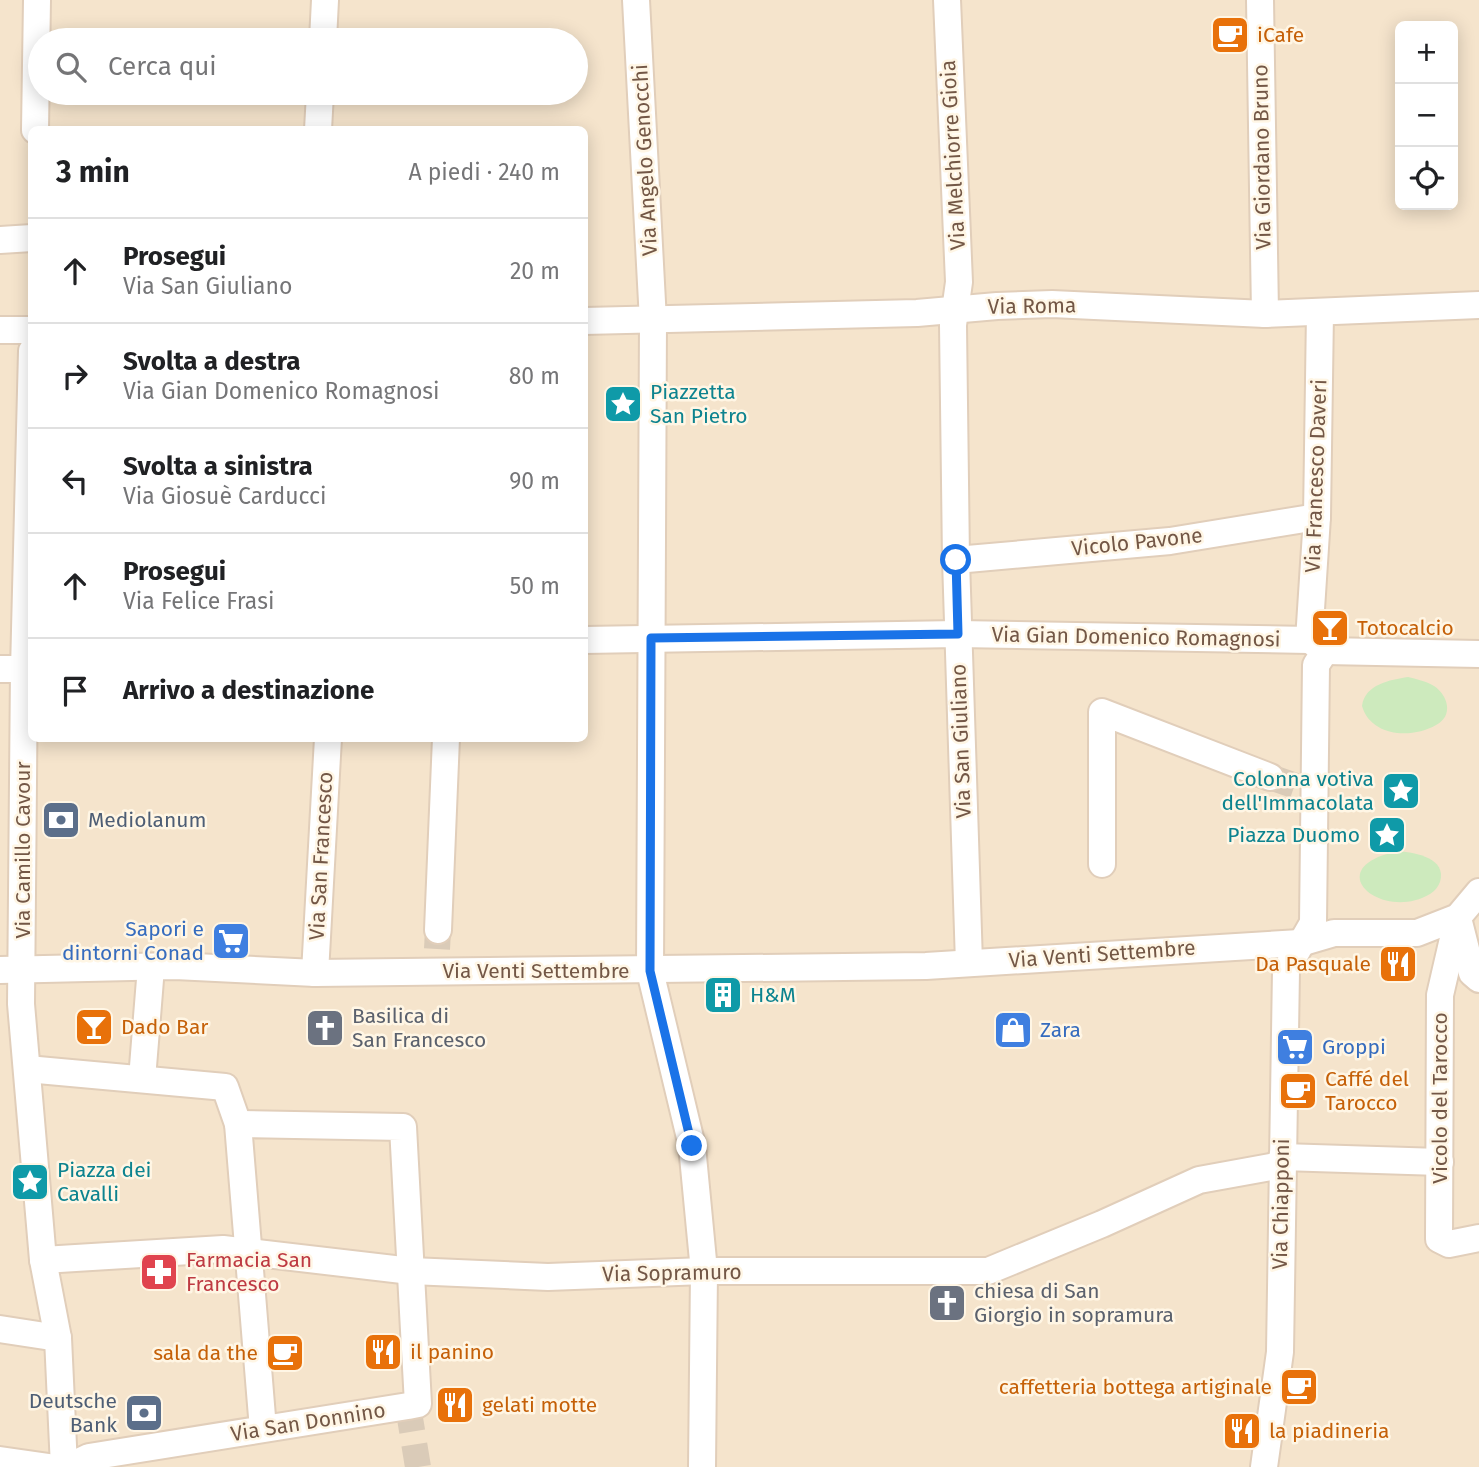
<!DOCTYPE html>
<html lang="it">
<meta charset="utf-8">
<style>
:root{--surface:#fff;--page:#f6f6f6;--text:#202124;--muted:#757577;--line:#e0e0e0}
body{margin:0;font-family:"Fira Sans",sans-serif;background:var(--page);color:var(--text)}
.controls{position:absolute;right:21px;top:21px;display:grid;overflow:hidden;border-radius:10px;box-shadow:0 4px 18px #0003}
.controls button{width:63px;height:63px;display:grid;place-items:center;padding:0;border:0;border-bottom:2px solid var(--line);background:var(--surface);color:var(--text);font:35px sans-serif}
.stop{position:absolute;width:21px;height:21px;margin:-16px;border:5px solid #1a73e8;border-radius:50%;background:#fff}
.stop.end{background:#1a73e8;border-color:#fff;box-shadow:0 2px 7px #0008}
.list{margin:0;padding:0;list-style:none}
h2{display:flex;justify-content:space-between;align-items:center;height:91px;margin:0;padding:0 28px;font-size:30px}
h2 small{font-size:23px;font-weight:400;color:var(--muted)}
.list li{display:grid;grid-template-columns:46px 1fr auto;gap:21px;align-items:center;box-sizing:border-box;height:105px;padding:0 28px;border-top:2px solid var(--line)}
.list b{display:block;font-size:26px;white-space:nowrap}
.list p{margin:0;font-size:23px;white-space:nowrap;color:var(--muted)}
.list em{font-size:23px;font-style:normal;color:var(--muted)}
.icon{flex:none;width:38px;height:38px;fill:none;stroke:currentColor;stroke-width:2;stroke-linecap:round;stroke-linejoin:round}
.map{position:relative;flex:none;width:1479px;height:1467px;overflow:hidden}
.search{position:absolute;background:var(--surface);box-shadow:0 4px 18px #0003;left:28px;top:28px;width:560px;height:77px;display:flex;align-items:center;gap:18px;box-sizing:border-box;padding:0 24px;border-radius:38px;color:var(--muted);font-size:26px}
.panel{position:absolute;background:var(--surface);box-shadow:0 4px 18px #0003;left:28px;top:126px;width:560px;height:616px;border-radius:10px}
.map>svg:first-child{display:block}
.residential{fill:#f5e4cc;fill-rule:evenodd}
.green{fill:#cdeabd}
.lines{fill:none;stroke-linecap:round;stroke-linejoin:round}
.minor-tunnel{stroke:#dacbb8;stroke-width:26;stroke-dasharray:26 13;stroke-linecap:butt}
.minor-casing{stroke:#e1ceba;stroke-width:30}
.minor{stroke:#fff;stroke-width:26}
.route{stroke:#1a73e8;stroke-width:9}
.labels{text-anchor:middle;stroke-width:5;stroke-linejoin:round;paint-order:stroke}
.food-label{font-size:21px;fill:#c56008;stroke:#fff6e5;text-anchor:start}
.street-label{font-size:21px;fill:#735746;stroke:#fff6e5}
.culture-label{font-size:21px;fill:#0d838f;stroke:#fff6e5;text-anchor:start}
.service-label{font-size:21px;fill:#4e5e75;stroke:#fff6e5;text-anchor:start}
.shop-label{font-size:21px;fill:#366cbe;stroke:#fff6e5;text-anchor:start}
.worship-label{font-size:21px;fill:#5b616d;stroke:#fff6e5;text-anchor:start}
.health-label{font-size:21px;fill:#be3a42;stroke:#fff6e5;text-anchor:start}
</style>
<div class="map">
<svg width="1479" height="1467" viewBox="0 0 1479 1467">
<rect width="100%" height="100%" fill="#fdf2de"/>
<path class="residential" d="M 0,0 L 1479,0 L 1479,1467 L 0,1467 ZM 1400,26 L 1453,26 L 1453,205 L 1400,205 ZM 40,40 L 576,40 L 576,93 L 40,93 ZM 32,130 L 584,130 L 584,738 L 32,738 Z"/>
<g class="green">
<path d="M 1408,677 C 1416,679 1426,681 1434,686 C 1448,695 1454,716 1436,725 C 1412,739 1371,737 1362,706 C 1365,684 1390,680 1408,677 Z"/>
<path d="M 1399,851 C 1416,853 1447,858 1440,882 C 1438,887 1435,891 1430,894 C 1381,923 1317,867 1399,851 Z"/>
</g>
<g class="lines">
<g class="minor-tunnel">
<path d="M 1270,777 L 1296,786"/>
<path d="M 437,949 L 438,930"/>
<path d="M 408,1406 L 418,1467"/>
</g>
<defs>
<g id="minor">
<path d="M 636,0 L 653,321 L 650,971 L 692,1146 L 704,1271 L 702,1467"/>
<path d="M 947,0 L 959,282 L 953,325 L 956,560 L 969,963"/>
<path d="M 1260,0 L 1265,314"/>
<path d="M 323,40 L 325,0"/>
<path d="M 35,130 L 37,0"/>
<path d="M 318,130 L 320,93"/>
<path d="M 0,240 L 32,238"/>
<path d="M 584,321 L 917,313 L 997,306 L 1052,304 L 1265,314 L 1479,305"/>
<path d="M 0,330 L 32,330"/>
<path d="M 32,351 L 24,670 L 21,1004 L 43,1260 L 58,1338 L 64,1467"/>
<path d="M 956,560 L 1170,541 L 1317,517"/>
<path d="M 584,640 L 958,634 L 1309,640"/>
<path d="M 1309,640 L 1317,517 L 1320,312"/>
<path d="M 1311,641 L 1325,651 L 1479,654"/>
<path d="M 0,669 L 32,669"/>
<path d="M 1102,864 L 1102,712 L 1270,777"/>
<path d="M 1458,917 L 1440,995 L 1439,1239 L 1449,1244 L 1479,1238"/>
<path d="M 1459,922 L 1472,973 L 1479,979"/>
<path d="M 438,930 L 446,738"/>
<path d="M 0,970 L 175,966 L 315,973 L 926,966 L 1300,943 L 1334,933 L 1417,933 L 1458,917 L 1479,892"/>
<path d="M 315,973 L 328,738"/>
<path d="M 27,1069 L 225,1087 L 238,1124"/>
<path d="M 142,1079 L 151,967"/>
<path d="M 1282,1157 L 1440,1162"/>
<path d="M 43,1260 L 223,1249 L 411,1271 L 548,1277 L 704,1271 L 988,1271 L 1102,1224 L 1199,1180 L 1282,1165"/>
<path d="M 0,1329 L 58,1338"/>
<path d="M 0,1460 L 49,1467"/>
<path d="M 68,1467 L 89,1457 L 408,1406 L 418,1404 L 403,1127 L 238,1124 L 263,1429"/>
<path d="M 1264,1467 L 1280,1352 L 1286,970 L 1313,923 L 1316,665 L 1325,651"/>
</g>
</defs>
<use href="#minor" class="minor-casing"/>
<use href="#minor" class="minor"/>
</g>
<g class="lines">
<path class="route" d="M 692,1146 L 650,971 L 651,638 L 958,634 L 956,560"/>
</g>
<defs>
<symbol id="cafe-square" viewBox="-11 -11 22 22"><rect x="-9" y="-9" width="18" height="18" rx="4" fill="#e8710a" stroke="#fff6e5"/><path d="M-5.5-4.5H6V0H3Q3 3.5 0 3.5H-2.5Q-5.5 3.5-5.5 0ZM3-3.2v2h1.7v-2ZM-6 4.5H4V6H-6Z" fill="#fff"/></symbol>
<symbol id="sight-square" viewBox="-11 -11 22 22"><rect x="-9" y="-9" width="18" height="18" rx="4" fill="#0f9aa8" stroke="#fff6e5"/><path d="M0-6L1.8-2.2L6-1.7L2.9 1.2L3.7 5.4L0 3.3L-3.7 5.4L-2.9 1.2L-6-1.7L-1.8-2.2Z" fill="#fff"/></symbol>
<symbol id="bar-square" viewBox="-11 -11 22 22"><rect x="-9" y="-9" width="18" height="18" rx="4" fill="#e8710a" stroke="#fff6e5"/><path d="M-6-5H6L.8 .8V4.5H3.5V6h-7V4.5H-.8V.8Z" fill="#fff"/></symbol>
<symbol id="bank-square" viewBox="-11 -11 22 22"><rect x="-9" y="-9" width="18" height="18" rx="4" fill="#5c6f8a" stroke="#fff6e5"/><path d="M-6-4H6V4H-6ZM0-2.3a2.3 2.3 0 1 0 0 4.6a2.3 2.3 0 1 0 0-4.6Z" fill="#fff"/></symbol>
<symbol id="supermarket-square" viewBox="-11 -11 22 22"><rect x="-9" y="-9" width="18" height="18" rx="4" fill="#3f7fe0" stroke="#fff6e5"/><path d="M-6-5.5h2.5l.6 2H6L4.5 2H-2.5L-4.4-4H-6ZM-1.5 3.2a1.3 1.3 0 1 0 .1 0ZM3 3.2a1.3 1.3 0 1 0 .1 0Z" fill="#fff"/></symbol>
<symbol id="restaurant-square" viewBox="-11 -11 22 22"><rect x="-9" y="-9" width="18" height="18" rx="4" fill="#e8710a" stroke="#fff6e5"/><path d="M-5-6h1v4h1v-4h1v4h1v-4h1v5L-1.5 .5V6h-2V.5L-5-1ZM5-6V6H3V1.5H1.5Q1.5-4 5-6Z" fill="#fff"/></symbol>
<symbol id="building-square" viewBox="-11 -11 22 22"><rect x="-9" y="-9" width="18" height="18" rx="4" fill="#0f9aa8" stroke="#fff6e5"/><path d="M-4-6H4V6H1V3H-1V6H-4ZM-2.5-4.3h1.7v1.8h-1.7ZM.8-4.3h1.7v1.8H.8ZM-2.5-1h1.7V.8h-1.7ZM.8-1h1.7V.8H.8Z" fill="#fff"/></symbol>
<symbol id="church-square" viewBox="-11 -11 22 22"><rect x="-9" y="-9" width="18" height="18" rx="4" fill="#6b7280" stroke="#fff6e5"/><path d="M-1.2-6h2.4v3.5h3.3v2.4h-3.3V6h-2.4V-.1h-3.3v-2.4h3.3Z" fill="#fff"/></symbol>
<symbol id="shop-square" viewBox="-11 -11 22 22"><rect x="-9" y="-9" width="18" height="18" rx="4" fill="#3f7fe0" stroke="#fff6e5"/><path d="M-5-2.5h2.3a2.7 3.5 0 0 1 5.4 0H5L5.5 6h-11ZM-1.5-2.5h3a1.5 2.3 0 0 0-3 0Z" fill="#fff"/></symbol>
<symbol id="pharmacy-square" viewBox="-11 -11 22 22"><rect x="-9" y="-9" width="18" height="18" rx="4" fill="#e0444e" stroke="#fff6e5"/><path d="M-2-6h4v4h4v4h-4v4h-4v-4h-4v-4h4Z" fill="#fff"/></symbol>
</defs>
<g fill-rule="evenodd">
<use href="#cafe-square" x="1208" y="13" width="44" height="44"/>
<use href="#sight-square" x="601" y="382" width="44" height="44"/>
<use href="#bar-square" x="1308" y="606" width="44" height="44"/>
<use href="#sight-square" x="1379" y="769" width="44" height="44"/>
<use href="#bank-square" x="39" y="798" width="44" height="44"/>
<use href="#sight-square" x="1365" y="813" width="44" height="44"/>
<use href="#supermarket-square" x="209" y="919" width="44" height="44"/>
<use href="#restaurant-square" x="1376" y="942" width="44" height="44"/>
<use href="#building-square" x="701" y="973" width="44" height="44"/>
<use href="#bar-square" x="72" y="1005" width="44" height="44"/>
<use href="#church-square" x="303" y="1006" width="44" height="44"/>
<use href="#shop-square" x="991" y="1008" width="44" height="44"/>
<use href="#supermarket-square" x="1273" y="1025" width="44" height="44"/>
<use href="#cafe-square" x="1276" y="1069" width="44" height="44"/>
<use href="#sight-square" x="8" y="1160" width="44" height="44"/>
<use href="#pharmacy-square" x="137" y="1250" width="44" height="44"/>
<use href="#church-square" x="925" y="1281" width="44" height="44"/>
<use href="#restaurant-square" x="361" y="1330" width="44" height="44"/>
<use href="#cafe-square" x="263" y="1331" width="44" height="44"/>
<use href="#cafe-square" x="1277" y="1365" width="44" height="44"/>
<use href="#restaurant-square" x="433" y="1383" width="44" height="44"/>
<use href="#bank-square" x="122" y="1391" width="44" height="44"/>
<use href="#restaurant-square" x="1220" y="1409" width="44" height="44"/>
</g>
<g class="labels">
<g class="food-label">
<text x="1257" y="42">iCafe</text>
<text x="1357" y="635">Totocalcio</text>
<text x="1371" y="971" text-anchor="end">Da Pasquale</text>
<text x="121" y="1034">Dado Bar</text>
<text x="1325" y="1086">Caffé del<tspan x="1325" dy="24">Tarocco</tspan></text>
<text x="410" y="1359">il panino</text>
<text x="258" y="1360" text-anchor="end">sala da the</text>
<text x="1272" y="1394" text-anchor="end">caffetteria bottega artiginale</text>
<text x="482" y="1412">gelati motte</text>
<text x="1269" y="1438">la piadineria</text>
</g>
<g class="street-label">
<text transform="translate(953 155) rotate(-93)" y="7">Via Melchiorre Gioia</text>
<text transform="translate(1262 157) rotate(-91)" y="7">Via Giordano Bruno</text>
<text transform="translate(645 160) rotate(-93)" y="7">Via Angelo Genocchi</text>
<text transform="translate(1032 306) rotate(-1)" y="7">Via Roma</text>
<text transform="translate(1316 476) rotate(-88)" y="7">Via Francesco Daveri</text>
<text transform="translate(1137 542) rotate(-6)" y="7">Vicolo Pavone</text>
<text transform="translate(1136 637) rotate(1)" y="7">Via Gian Domenico Romagnosi</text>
<text transform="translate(961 741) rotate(-92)" y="7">Via San Giuliano</text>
<text transform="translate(23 850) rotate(-90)" y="7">Via Camillo Cavour</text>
<text transform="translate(321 856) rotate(-87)" y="7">Via San Francesco</text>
<text transform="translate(1102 954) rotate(-4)" y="7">Via Venti Settembre</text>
<text x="536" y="978">Via Venti Settembre</text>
<text transform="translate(1440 1098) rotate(-90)" y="7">Vicolo del Tarocco</text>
<text transform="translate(1281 1204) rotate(-89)" y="7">Via Chiapponi</text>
<text transform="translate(672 1273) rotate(-1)" y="7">Via Sopramuro</text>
<text transform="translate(308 1422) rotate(-9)" y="7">Via San Donnino</text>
</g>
<g class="culture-label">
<text x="650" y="399">Piazzetta<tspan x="650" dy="24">San Pietro</tspan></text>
<text x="1374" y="786" text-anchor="end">Colonna votiva<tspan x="1374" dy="24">dell'Immacolata</tspan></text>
<text x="1360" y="842" text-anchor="end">Piazza Duomo</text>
<text x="750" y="1002">H&amp;M</text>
<text x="57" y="1177">Piazza dei<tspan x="57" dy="24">Cavalli</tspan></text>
</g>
<g class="service-label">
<text x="88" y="827">Mediolanum</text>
<text x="117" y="1408" text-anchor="end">Deutsche<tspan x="117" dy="24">Bank</tspan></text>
</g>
<g class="shop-label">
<text x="204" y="936" text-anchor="end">Sapori e<tspan x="204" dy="24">dintorni Conad</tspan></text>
<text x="1040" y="1037">Zara</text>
<text x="1322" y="1054">Groppi</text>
</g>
<g class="worship-label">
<text x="352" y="1023">Basilica di<tspan x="352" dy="24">San Francesco</tspan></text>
<text x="974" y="1298">chiesa di San<tspan x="974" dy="24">Giorgio in sopramura</tspan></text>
</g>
<g class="health-label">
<text x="186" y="1267">Farmacia San<tspan x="186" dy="24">Francesco</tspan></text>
</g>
</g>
</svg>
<div class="controls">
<button>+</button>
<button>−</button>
<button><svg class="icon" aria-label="locate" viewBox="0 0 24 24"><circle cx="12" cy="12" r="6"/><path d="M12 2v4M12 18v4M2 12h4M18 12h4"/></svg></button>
</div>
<div class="stop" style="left:956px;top:560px"></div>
<div class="stop end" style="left:692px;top:1146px"></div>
<div class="search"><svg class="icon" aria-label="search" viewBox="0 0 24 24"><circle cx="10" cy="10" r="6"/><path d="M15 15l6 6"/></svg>Cerca qui</div>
<section class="panel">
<h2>3 min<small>A piedi · 240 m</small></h2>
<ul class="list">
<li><svg class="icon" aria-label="ahead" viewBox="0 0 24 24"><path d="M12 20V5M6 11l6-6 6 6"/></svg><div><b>Prosegui</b><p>Via San Giuliano</p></div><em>20 m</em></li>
<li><svg class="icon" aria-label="right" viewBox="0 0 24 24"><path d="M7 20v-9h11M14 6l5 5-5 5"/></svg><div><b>Svolta a destra</b><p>Via Gian Domenico Romagnosi</p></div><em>80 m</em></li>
<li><svg class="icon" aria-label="left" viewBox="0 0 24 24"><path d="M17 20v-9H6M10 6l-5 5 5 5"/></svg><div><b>Svolta a sinistra</b><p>Via Giosuè Carducci</p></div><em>90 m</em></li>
<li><svg class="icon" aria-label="ahead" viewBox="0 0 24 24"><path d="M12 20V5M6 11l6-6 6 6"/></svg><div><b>Prosegui</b><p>Via Felice Frasi</p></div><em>50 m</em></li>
<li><svg class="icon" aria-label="arrive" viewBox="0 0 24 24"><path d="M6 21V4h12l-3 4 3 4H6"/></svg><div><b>Arrivo a destinazione</b></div></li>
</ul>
</section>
</div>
